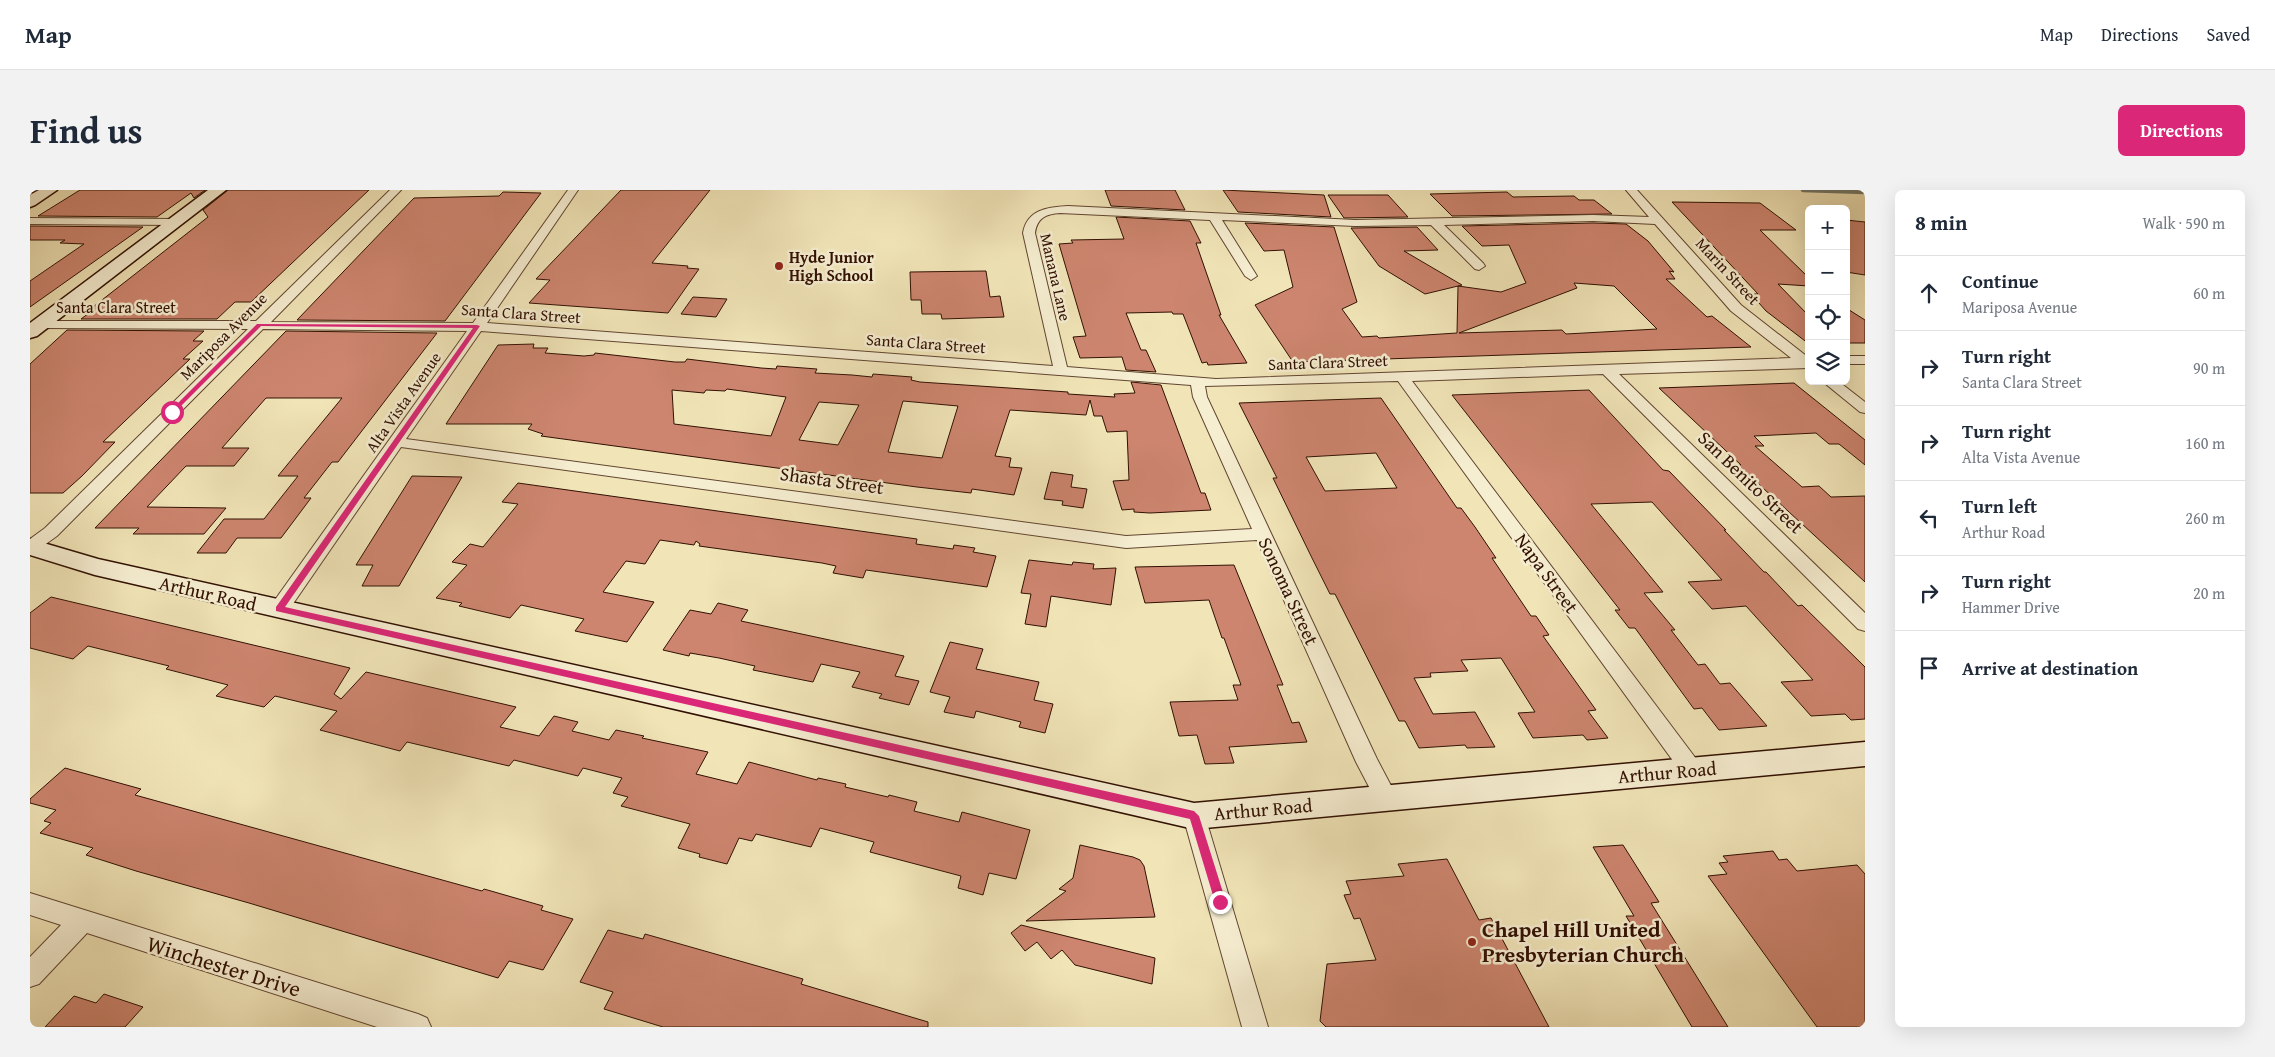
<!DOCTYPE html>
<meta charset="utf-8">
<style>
:root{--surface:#fff;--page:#f2f2f3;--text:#1f2937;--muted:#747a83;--line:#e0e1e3;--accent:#db2777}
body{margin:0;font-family:"Gentium Book Plus",serif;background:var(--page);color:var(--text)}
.controls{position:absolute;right:15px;top:15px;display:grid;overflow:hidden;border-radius:8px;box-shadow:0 5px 20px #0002}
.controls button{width:45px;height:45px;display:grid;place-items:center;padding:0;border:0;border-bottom:1px solid var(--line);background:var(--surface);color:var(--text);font:25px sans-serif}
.stop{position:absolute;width:15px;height:15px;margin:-11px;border:4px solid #db2777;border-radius:50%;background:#fff}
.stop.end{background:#db2777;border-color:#fff;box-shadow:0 1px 5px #0008}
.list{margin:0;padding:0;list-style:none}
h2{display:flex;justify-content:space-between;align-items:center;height:65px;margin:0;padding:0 20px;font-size:21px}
h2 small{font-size:16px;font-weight:400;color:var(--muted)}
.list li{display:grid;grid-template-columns:32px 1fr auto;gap:15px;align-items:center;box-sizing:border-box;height:75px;padding:0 20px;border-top:1px solid var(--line)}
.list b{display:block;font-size:19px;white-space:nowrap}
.list p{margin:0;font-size:16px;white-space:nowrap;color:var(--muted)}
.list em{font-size:16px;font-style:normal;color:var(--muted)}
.icon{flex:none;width:28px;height:28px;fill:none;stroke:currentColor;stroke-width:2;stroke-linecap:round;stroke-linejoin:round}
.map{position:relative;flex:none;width:1835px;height:837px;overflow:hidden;border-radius:8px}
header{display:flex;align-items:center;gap:30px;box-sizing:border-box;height:70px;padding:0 25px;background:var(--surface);border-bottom:1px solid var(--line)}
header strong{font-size:24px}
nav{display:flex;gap:28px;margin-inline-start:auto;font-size:18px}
.intro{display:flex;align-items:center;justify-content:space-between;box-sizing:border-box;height:120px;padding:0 30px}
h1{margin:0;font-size:35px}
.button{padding:12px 22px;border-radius:8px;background:var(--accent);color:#fff;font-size:18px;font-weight:700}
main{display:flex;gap:30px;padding:0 30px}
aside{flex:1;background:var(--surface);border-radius:8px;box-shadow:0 5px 20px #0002}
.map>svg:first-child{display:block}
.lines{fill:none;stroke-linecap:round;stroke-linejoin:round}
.stream{stroke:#71796c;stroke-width:4.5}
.building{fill:#cd856f;stroke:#311002;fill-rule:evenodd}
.street-casing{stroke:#614530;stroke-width:2}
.secondary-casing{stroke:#311002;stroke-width:3}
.street{fill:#f6eed1;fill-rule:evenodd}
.secondary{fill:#f6eed1;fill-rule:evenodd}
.route{fill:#db2777}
.poi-dot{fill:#8f2418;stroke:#f6eed1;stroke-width:2}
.labels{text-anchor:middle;stroke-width:5;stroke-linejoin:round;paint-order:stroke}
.far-poi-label{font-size:16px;font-weight:bold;fill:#311002;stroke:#f6eed1;text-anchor:start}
.far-street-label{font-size:16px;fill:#311002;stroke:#f6eed1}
.street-label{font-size:19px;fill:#311002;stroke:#f6eed1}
.near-poi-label{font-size:22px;font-weight:bold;fill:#311002;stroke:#f6eed1;text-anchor:start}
.near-street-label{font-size:22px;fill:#311002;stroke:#f6eed1}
</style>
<header>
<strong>Map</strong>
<nav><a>Map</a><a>Directions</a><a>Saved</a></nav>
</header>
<div class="intro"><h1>Find us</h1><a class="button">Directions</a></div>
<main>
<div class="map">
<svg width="1835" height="837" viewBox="0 0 1835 837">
<rect width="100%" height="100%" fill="#f1e5b8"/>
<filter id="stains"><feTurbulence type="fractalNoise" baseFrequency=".004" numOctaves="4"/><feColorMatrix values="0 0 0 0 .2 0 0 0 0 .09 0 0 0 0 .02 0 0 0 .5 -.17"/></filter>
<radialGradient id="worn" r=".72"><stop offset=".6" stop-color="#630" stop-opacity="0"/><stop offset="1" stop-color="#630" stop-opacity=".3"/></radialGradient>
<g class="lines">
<path class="stream" d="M 1773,0 L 1835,2"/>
</g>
<g class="building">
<path d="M 50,0 L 175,0 L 164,8 L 161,3 L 127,27 L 8,26 Z"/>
<path d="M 198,0 L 339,0 L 221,112 L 205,112 L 187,129 L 51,129 L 67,117 L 63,117 L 178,27 L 173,20 Z"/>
<path d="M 591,0 L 680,0 L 622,73 L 658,76 L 657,78 L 669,79 L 638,123 L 499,113 L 520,90 L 506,89 Z"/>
<path d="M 1075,0 L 1145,0 L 1155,20 L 1081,16 Z"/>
<path d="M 1193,0 L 1294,5 L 1301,27 L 1208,22 Z"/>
<path d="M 473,2 L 511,3 L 415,131 L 267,130 L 384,8 L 469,6 Z"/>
<path d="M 1477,2 L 1483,7 L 1544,6 L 1549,10 L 1564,10 L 1582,24 L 1422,26 L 1400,4 Z"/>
<path d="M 1298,5 L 1358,5 L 1378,27 L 1314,28 Z"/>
<path d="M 1642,12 L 1730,13 L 1766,40 L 1730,40 L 1779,88 L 1779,96 L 1748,94 L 1779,126 L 1779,154 L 1736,121 L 1721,104 L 1728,104 Z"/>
<path d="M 1086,27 L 1160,31 L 1171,53 L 1166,53 L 1191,125 L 1189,125 L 1217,173 L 1178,175 L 1177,172 L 1172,173 L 1153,124 L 1143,124 L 1142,122 L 1096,123 L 1111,160 L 1116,160 L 1126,182 L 1096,180 L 1092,167 L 1050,168 L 1043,147 L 1056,146 L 1029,54 L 1043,53 L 1041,50 L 1094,49 Z"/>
<path d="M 1816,30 L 1835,32 L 1835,85 L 1816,82 Z"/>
<path d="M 1215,33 L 1304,37 L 1327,112 L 1312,119 L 1332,147 L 1347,146 L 1349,148 L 1427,143 L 1428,96 L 1395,104 L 1349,76 L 1321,38 L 1387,37 L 1408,60 L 1374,61 L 1432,95 L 1428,96 L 1471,102 L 1496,93 L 1479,55 L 1452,56 L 1432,36 L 1563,33 L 1596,34 L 1618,51 L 1644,82 L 1639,81 L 1645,89 L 1636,89 L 1677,127 L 1682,126 L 1721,157 L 1263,172 L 1225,115 L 1263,97 L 1254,60 L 1234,61 ZM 1544,93 L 1584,96 L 1627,139 L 1536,144 L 1532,140 L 1429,143 L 1547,98 Z"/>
<path d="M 0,36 L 113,37 L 0,117 L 0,91 L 54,54 L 30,53 L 35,50 L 0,50 Z"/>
<path d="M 956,81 L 960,107 L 970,106 L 974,127 L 912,129 L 911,124 L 892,124 L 891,110 L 881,110 L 880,82 Z"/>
<path d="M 663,107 L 697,109 L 686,127 L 651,124 Z"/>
<path d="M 1816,118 L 1835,130 L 1835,153 L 1816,153 Z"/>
<path d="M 37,140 L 174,141 L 163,151 L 173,151 L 153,169 L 160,169 L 73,252 L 85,252 L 52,286 L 33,303 L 0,303 L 0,174 Z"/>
<path d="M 256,141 L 407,143 L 308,272 L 302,272 L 274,308 L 281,308 L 251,348 L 207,348 L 196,363 L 167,363 L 194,329 L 234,329 L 268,286 L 248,286 L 312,208 L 236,208 L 192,258 L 219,258 L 204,276 L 156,276 L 117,317 L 196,318 L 174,344 L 103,344 L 109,338 L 65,338 Z"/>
<path d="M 504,154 L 503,158 L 518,158 L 515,163 L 554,166 L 564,165 L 565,163 L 645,172 L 655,172 L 657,169 L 731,178 L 746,179 L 747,176 L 787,179 L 785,183 L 822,185 L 842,187 L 843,184 L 882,187 L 881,190 L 890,192 L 1038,202 L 1038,204 L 1085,207 L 1084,204 L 1105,203 L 1101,192 L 1131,195 L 1171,303 L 1175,303 L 1181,320 L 1120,323 L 1104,322 L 1104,319 L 1092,320 L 1083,291 L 1099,290 L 1097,241 L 1077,242 L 1072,226 L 1064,226 L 1060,210 L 1056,225 L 980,220 L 965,266 L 981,268 L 979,277 L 992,278 L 984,305 L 942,299 L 941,303 L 887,297 L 511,246 L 513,244 L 498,239 L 502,234 L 416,234 L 468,155 ZM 697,199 L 756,207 L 741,246 L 644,234 L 642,200 L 674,203 L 676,200 L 695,201 ZM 873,211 L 928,216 L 912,268 L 858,262 ZM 789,212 L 829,215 L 808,255 L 769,250 Z"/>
<path d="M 1764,193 L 1835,250 L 1835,275 L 1809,254 L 1799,254 L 1786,243 L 1724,246 L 1734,256 L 1725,256 L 1772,297 L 1789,296 L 1801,307 L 1835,306 L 1835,392 L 1708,275 L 1711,275 L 1629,198 Z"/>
<path d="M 1559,200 L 1633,280 L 1639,281 L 1696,340 L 1694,340 L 1734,382 L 1736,382 L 1768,416 L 1772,415 L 1835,477 L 1835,529 L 1821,530 L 1815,524 L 1781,526 L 1751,492 L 1783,490 L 1716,416 L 1682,419 L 1658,392 L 1692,390 L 1622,312 L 1561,314 L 1633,402 L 1614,403 L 1645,440 L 1641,440 L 1668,475 L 1675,474 L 1690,494 L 1700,493 L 1737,536 L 1689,540 L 1672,518 L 1664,519 L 1605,438 L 1599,438 L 1585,420 L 1590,420 L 1422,205 Z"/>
<path d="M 1351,208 L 1427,318 L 1431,318 L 1445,337 L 1466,368 L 1462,368 L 1501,426 L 1506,426 L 1519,445 L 1513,446 L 1566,520 L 1558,521 L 1578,548 L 1557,550 L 1553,545 L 1503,548 L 1488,523 L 1505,522 L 1471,468 L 1431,470 L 1438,481 L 1400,483 L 1401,487 L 1384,488 L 1403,524 L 1445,522 L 1465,557 L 1437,558 L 1435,555 L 1389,558 L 1375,531 L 1369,531 L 1305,404 L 1300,404 L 1281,366 L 1243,288 L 1247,288 L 1209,213 ZM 1346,263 L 1367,298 L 1295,301 L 1276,267 Z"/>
<path d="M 1021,282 L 1043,285 L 1041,297 L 1057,299 L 1053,318 L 1032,315 L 1033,311 L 1014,309 Z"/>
<path d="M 382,286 L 432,287 L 369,396 L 332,396 L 343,375 L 326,375 Z"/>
<path d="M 488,293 L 887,349 L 886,354 L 923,359 L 924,355 L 945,358 L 943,362 L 966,366 L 957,397 L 836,380 L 833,388 L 803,383 L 806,376 L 792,373 L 669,356 L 670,354 L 666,351 L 664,355 L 630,350 L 615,374 L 596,371 L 573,402 L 624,412 L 597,452 L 545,441 L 554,429 L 491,415 L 480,428 L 429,416 L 432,413 L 406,408 L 437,375 L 422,372 L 440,354 L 453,357 L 488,314 L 472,312 Z"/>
<path d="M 999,370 L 1042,375 L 1043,372 L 1064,374 L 1063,379 L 1086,378 L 1081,415 L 1021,406 L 1016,437 L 995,434 L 1001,404 L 991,403 Z"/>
<path d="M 1204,375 L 1253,495 L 1247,495 L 1262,533 L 1269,532 L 1277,552 L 1199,557 L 1204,573 L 1175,574 L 1167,545 L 1149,546 L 1140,512 L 1208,510 L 1203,495 L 1211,495 L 1194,448 L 1192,448 L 1179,410 L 1115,413 L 1105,377 Z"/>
<path d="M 21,407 L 320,478 L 304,504 L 311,509 L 336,482 L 486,517 L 470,537 L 509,546 L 524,526 L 548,532 L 542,541 L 579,550 L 586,540 L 614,546 L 612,548 L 678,562 L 666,584 L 707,594 L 719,572 L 787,590 L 788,588 L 816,594 L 815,597 L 858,607 L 859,605 L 887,612 L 884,621 L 929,632 L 932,622 L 1000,640 L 986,689 L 959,683 L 953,705 L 928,698 L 931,686 L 840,662 L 844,652 L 790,638 L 781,657 L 726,644 L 722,651 L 709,648 L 697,674 L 669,667 L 670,664 L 648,658 L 660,634 L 591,616 L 598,607 L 583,603 L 592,588 L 553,578 L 548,586 L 484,570 L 479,576 L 377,552 L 370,561 L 290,540 L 307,521 L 245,506 L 234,517 L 186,506 L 198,495 L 136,479 L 139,476 L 58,456 L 43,469 L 0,458 L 0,423 Z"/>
<path d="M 688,413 L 718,420 L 711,431 L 874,466 L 865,486 L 889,491 L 879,515 L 849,508 L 852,504 L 822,497 L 830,482 L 791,474 L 783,492 L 723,480 L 725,476 L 689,468 L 660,463 L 659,466 L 633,460 L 660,420 L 681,424 Z"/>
<path d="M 920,452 L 953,459 L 946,479 L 1009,492 L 1004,510 L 1023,514 L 1015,543 L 989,537 L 991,532 L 946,521 L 944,528 L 914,522 L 920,507 L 900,502 Z"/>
<path d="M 35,578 L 111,599 L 105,605 L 452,701 L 454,699 L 513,716 L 511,720 L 543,729 L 513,780 L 479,771 L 468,788 L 219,713 L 106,681 L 56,665 L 63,658 L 10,643 L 21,633 L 14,631 L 26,620 L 0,613 L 0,609 Z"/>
<path d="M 1050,655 L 1103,667 L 1110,670 L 1114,676 L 1125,727 L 996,731 L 1036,701 L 1029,699 L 1043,688 Z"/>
<path d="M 1593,655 L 1629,712 L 1621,713 L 1698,837 L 1662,837 L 1596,726 L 1604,726 L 1563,657 Z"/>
<path d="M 1743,661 L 1749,670 L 1757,669 L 1767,681 L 1827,675 L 1835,684 L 1835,837 L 1787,837 L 1678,686 L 1697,684 L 1689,673 L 1698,672 L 1693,666 Z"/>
<path d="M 1417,669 L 1449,730 L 1461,728 L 1519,837 L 1296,837 L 1290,831 L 1297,774 L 1346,770 L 1330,728 L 1324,729 L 1314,705 L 1321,704 L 1316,691 L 1374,686 L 1368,674 Z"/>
<path d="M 991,735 L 1125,768 L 1122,794 L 1045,775 L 1032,760 L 1021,769 L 1007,752 L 995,761 L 981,743 Z"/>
<path d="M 578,740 L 613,749 L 615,744 L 773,789 L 771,794 L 898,832 L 898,837 L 633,837 L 574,819 L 583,802 L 550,792 Z"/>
<path d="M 74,804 L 113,817 L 95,837 L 15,837 L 44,806 L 66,813 Z"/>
</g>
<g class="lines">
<defs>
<g id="street">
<path d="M 360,0 L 371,0 L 241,132 L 443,133 L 538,0 L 548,0 L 457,133 L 1023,176 L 993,43 C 997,20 1017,17 1038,16 L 1325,30 L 1563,25 L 1619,27 L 1596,0 L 1607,0 L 1711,115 L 1779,168 L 1779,178 L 1589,184 L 1835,423 L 1835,441 L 1828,439 L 1573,184 L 1382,191 L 1670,574 L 1673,580 L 1670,586 L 1662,589 L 1654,586 L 1368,191 L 1175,196 L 1177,207 L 1347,569 L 1367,607 L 1364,614 L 1356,616 L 1348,614 L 1326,572 L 1227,350 L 1096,358 L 371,257 L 256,424 L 249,426 L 242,424 L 240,419 L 242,414 L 437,141 L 233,139 L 27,346 L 6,361 L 0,363 L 0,349 L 15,338 L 218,139 L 10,138 L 3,134 L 5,131 L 226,131 ZM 1030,23 L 1180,30 L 1215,86 L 1221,90 L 1227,86 L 1192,30 L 1325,36 L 1401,35 L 1445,79 L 1449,80 L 1455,76 L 1453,73 L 1414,35 L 1563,31 L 1625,34 L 1701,121 L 1761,168 L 1186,189 L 1037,177 L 1005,43 C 1007,28 1016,24 1030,23 ZM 451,141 L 1161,195 L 1163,207 L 1222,339 L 1096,346 L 376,249 Z"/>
<path d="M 0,28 L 145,29 L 151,32 L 145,35 L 0,34 Z"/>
<rect x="1816" y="166" width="19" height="8"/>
<path d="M 1792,191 L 1808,191 L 1835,212 L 1835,223 L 1830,222 Z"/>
<path d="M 1164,616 L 1172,619 L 1175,626 L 1238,837 L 1212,837 L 1153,626 L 1156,619 Z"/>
<path d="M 0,703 L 388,824 L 397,828 L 401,837 L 347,837 L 57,743 L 9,794 L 0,797 L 0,767 L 31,735 L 0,725 Z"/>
</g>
<g id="secondary">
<path d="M 9,0 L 27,0 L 5,15 L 0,17 L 0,5 Z"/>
<path d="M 178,0 L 196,0 L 7,146 L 0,148 L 0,133 Z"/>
<path d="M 0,349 L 68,369 L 1164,613 L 1835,552 L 1835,576 L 1164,639 L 65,385 L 0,365 Z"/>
</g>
</defs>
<use href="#street" class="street-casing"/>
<use href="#secondary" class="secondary-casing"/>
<use href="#street" class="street"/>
<use href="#secondary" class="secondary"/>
</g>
<path class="route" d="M 227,134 L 447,135 L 450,136 L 255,417 L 1164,621 L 1169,626 L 1196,712 L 1194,715 L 1190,717 L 1185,712 L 1160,629 L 246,421 L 246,417 L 443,138 L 231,136 L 144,223 L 140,223 L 140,221 Z"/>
<g class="poi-dot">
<circle cx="749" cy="76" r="5"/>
<circle cx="1442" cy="752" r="5"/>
</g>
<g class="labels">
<g class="far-poi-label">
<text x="759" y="73">Hyde Junior<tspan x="759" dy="18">High School</tspan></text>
</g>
<g class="far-street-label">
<text transform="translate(1698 81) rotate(47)" y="6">Marin Street</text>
<text transform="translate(1026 87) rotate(77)" y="6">Manana Lane</text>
<text x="86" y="123">Santa Clara Street</text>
<text transform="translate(491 123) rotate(4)" y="6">Santa Clara Street</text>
<text transform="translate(193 146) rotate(-45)" y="6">Mariposa Avenue</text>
<text transform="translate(896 153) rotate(4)" y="6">Santa Clara Street</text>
<text transform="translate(1298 172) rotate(-2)" y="6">Santa Clara Street</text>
<text transform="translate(373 212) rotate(-55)" y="6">Alta Vista Avenue</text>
</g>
<g class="street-label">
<text transform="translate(802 290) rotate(8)" y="7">Shasta Street</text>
<text transform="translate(1721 292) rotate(44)" y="7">San Benito Street</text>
<text transform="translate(1517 383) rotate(54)" y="7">Napa Street</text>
<text transform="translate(1259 401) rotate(65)" y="7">Sonoma Street</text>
<text transform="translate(178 403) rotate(13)" y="7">Arthur Road</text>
<text transform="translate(1637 582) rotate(-5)" y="7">Arthur Road</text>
<text transform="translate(1233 619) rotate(-5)" y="7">Arthur Road</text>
</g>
<g class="near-poi-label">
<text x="1452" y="747">Chapel Hill United<tspan x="1452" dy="25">Presbyterian Church</tspan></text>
</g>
<g class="near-street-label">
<text transform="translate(194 776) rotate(17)" y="8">Winchester Drive</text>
</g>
</g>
<rect width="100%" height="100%" filter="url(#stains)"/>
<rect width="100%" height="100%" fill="url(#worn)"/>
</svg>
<div class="controls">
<button>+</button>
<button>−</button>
<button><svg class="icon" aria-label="locate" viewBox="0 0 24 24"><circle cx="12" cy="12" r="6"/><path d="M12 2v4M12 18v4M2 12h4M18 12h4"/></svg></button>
<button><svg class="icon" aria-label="layers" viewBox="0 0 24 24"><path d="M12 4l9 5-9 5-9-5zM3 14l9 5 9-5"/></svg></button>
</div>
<div class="stop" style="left:142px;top:222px"></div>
<div class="stop end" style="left:1190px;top:712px"></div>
</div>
<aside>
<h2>8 min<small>Walk · 590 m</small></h2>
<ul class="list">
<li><svg class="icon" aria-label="ahead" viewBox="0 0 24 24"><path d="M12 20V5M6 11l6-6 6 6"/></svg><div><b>Continue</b><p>Mariposa Avenue</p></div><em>60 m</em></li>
<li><svg class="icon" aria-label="right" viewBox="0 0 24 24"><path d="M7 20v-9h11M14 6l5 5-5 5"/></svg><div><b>Turn right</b><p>Santa Clara Street</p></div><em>90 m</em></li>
<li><svg class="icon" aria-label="right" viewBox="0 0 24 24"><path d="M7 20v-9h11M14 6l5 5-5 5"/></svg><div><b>Turn right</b><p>Alta Vista Avenue</p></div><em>160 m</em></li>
<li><svg class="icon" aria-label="left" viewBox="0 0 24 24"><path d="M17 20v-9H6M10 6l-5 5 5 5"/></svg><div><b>Turn left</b><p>Arthur Road</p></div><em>260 m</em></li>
<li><svg class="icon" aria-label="right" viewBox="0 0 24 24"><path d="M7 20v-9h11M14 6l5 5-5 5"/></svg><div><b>Turn right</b><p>Hammer Drive</p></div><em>20 m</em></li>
<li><svg class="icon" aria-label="arrive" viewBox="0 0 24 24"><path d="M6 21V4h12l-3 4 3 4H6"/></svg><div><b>Arrive at destination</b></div></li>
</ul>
</aside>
</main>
